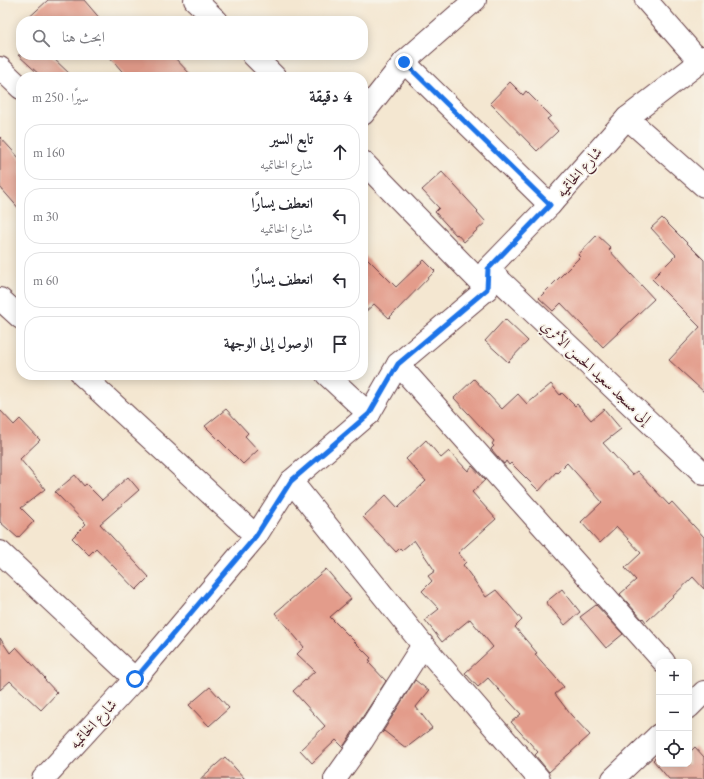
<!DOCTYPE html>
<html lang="ar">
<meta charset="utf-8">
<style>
:root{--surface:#fff;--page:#f7f7f7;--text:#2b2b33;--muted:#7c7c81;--line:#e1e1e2}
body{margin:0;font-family:"EB Garamond",Amiri,serif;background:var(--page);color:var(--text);direction:rtl}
.controls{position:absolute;right:12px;bottom:12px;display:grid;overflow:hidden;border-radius:8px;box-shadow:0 2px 10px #0003}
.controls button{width:36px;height:36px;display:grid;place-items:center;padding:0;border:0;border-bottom:1px solid var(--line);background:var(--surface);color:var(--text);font:20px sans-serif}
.stop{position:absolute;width:12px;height:12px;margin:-9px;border:3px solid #1a73e8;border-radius:50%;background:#fff}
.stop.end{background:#1a73e8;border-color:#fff;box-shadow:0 1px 4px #0008}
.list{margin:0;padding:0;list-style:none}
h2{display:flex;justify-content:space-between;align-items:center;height:52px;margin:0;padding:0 16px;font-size:17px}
h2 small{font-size:13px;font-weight:400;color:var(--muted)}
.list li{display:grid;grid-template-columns:26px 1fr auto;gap:12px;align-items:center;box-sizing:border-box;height:56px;margin:0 8px 8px;padding:0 8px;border:1px solid var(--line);border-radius:16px}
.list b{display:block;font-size:15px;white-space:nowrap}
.list p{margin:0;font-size:13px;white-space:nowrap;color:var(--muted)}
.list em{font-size:13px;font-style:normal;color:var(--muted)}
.icon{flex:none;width:22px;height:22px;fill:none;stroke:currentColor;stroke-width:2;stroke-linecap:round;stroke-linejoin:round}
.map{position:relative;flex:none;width:704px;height:779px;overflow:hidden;direction:ltr}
.search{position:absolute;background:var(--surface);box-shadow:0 2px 10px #0003;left:16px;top:16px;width:352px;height:44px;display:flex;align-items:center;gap:10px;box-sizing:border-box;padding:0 14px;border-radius:16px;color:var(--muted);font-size:15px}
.panel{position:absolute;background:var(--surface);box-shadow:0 2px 10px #0003;left:16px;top:72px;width:352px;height:308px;border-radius:16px;direction:rtl}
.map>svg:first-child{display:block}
.building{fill:#e39c8b}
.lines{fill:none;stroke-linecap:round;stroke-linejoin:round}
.minor-casing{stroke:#643d44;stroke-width:24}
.minor{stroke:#fff;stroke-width:22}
.route{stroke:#1a73e8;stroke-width:5}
.labels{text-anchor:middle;stroke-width:3.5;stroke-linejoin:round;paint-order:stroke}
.street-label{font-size:15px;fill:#4a1f2b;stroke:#f7f3e8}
</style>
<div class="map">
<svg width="704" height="779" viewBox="0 0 704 779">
<rect width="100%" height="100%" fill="#f7f3e8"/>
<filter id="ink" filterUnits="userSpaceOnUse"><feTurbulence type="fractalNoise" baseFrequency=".025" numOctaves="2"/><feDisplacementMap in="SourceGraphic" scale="8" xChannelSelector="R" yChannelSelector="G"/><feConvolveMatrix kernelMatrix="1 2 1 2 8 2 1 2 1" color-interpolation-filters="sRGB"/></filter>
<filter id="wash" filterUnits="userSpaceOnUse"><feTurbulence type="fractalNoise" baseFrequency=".012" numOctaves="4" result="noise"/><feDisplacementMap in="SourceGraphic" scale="16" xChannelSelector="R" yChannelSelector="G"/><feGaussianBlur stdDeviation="0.9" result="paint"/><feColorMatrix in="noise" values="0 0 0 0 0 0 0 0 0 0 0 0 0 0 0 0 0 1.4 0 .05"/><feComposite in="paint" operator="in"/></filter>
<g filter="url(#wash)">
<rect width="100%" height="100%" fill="#f4e7d1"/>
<g id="blocks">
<g class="building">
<path d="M 48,0 L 84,0 L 102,21 L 25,21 Z"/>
<path d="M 18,55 L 50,55 L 73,77 L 42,77 Z"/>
<path d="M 108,55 L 172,55 L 193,77 L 127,77 Z"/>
<path d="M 510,82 L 523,95 L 526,91 L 551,116 L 547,119 L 558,131 L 537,151 L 490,103 Z"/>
<path d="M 0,137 L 21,160 L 21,211 L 0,187 Z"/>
<path d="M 442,172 L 478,211 L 477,212 L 486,222 L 464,242 L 457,234 L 456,235 L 435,212 L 439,208 L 422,190 Z"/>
<path d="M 662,218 L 704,260 L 704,392 L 669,360 L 700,327 L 652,279 L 676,255 L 651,228 Z"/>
<path d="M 597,235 L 611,248 L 609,250 L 654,299 L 603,347 L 561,303 L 553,311 L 539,298 L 580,257 L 578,255 Z"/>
<path d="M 363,254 L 396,287 L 424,260 L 435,271 L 389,318 L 374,304 L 363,314 Z"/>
<path d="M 505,319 L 528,341 L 508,362 L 485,341 Z"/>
<path d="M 474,379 L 502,409 L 518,394 L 527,404 L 551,384 L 560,395 L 562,393 L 575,406 L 577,404 L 591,420 L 604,409 L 621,429 L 603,443 L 632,475 L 637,471 L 669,505 L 672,502 L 704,537 L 704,589 L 693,577 L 646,622 L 643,618 L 642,619 L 620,594 L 636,580 L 625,568 L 641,553 L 617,527 L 600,543 L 581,522 L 602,502 L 567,463 L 557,473 L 556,472 L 539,491 L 511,463 L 509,465 L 506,461 L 504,464 L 491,449 L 494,446 L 492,444 L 494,441 L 454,398 Z"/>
<path d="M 226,409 L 248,433 L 245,436 L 258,450 L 243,464 L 205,426 Z"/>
<path d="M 0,410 L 14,425 L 20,419 L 40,440 L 20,459 L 45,489 L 21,508 L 34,521 L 18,538 L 0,522 Z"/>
<path d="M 426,440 L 441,458 L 449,451 L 468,471 L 472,466 L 485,480 L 472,492 L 496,519 L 458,553 L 466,562 L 463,565 L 486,597 L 496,590 L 522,620 L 515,627 L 537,653 L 535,654 L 564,687 L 555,694 L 571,715 L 590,735 L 549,772 L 535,755 L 538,752 L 511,722 L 521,714 L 488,678 L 478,687 L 465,673 L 493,647 L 470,619 L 442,642 L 425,620 L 439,609 L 422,591 L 432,581 L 428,576 L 435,571 L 414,540 L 402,550 L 400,548 L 396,552 L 363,517 L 386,495 L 398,508 L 426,481 L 406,459 Z"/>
<path d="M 75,475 L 84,486 L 86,484 L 102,500 L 128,477 L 139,490 L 100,524 L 149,577 L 136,590 L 96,548 L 89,555 L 72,538 L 86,524 L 55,492 Z"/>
<path d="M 326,569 L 351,599 L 330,617 L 371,658 L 369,660 L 371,661 L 369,663 L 386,681 L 343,747 L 336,740 L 312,763 L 300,750 L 325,726 L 293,691 L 315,671 L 297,654 L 304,647 L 275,613 Z"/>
<path d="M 562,589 L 580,612 L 565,625 L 546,602 Z"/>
<path d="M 596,605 L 623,634 L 606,648 L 580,617 Z"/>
<path d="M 0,638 L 10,653 L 16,647 L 45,678 L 44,679 L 57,693 L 41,710 L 10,681 L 0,690 Z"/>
<path d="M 415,680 L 429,691 L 416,707 L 432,728 L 406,748 L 384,731 L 382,733 Z"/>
<path d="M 210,687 L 229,708 L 209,726 L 189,705 Z"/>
<path d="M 695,747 L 704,757 L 704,779 L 669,779 L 653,760 L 659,755 L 659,764 L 689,764 L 689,748 L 691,751 Z"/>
<path d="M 225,757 L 245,779 L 200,779 Z"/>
</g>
</g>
</g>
<g filter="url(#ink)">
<use href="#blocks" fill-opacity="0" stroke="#643d44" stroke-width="1"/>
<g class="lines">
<defs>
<g id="minor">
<path d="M 195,0 L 217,21"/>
<path d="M 646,0 L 700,62"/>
<path d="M 253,55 L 275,77"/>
<path d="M 404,62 L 550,205"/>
<path d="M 0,68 L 21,88"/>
<path d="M 363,114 L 404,62 L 475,0"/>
<path d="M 627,118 L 704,186"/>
<path d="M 363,162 L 487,289"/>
<path d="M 488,269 L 704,474"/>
<path d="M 0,299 L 21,318"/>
<path d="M 398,364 L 664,662"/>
<path d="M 82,375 L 256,536"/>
<path d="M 327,375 L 369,414"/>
<path d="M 291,481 L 423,645 L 539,779"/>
<path d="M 0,552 L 135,679"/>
<path d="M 689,707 L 704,692"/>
<path d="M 43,779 L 135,679 L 256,536 L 291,481 L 369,414 L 398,364 L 487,289 L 488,269 L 550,205 L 627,118 L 700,62 L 704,57"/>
<path d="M 335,779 L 362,741 L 423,645"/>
<path d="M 613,779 L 659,735"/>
</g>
</defs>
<use href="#minor" class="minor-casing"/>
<use href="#minor" class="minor"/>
</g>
</g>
<g class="lines" filter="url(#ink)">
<path class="route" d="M 135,679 L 256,536 L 291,481 L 369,414 L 398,364 L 487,289 L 488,269 L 550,205 L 404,62"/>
</g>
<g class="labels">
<g class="street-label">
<text transform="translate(579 172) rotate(-49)" y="5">شارع الخاتميه</text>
<text transform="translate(596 372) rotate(43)" y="5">إلى مسجد سعيد الحسن الأثري</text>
<text transform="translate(93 724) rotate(-47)" y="5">شارع الخاتميه</text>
</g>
</g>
</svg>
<div class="controls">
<button>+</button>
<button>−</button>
<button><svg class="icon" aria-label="locate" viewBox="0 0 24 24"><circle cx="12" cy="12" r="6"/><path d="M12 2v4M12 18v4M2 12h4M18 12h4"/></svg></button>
</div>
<div class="stop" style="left:135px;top:679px"></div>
<div class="stop end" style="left:404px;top:62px"></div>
<div class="search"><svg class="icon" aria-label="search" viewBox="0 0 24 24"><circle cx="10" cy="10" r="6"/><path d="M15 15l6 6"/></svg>ابحث هنا</div>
<section class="panel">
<h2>4 دقيقة<small>سيرًا · 250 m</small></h2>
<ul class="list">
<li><svg class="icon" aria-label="ahead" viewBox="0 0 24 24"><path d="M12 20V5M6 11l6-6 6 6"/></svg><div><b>تابع السير</b><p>شارع الخاتميه</p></div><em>160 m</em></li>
<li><svg class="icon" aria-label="left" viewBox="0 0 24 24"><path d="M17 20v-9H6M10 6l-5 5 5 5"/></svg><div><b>انعطف يسارًا</b><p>شارع الخاتميه</p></div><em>30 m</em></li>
<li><svg class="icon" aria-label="left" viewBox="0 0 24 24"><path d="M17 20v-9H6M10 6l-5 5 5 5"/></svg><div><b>انعطف يسارًا</b></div><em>60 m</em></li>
<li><svg class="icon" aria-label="arrive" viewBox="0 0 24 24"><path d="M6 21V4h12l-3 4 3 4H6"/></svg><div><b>الوصول إلى الوجهة</b></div></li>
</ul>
</section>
</div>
